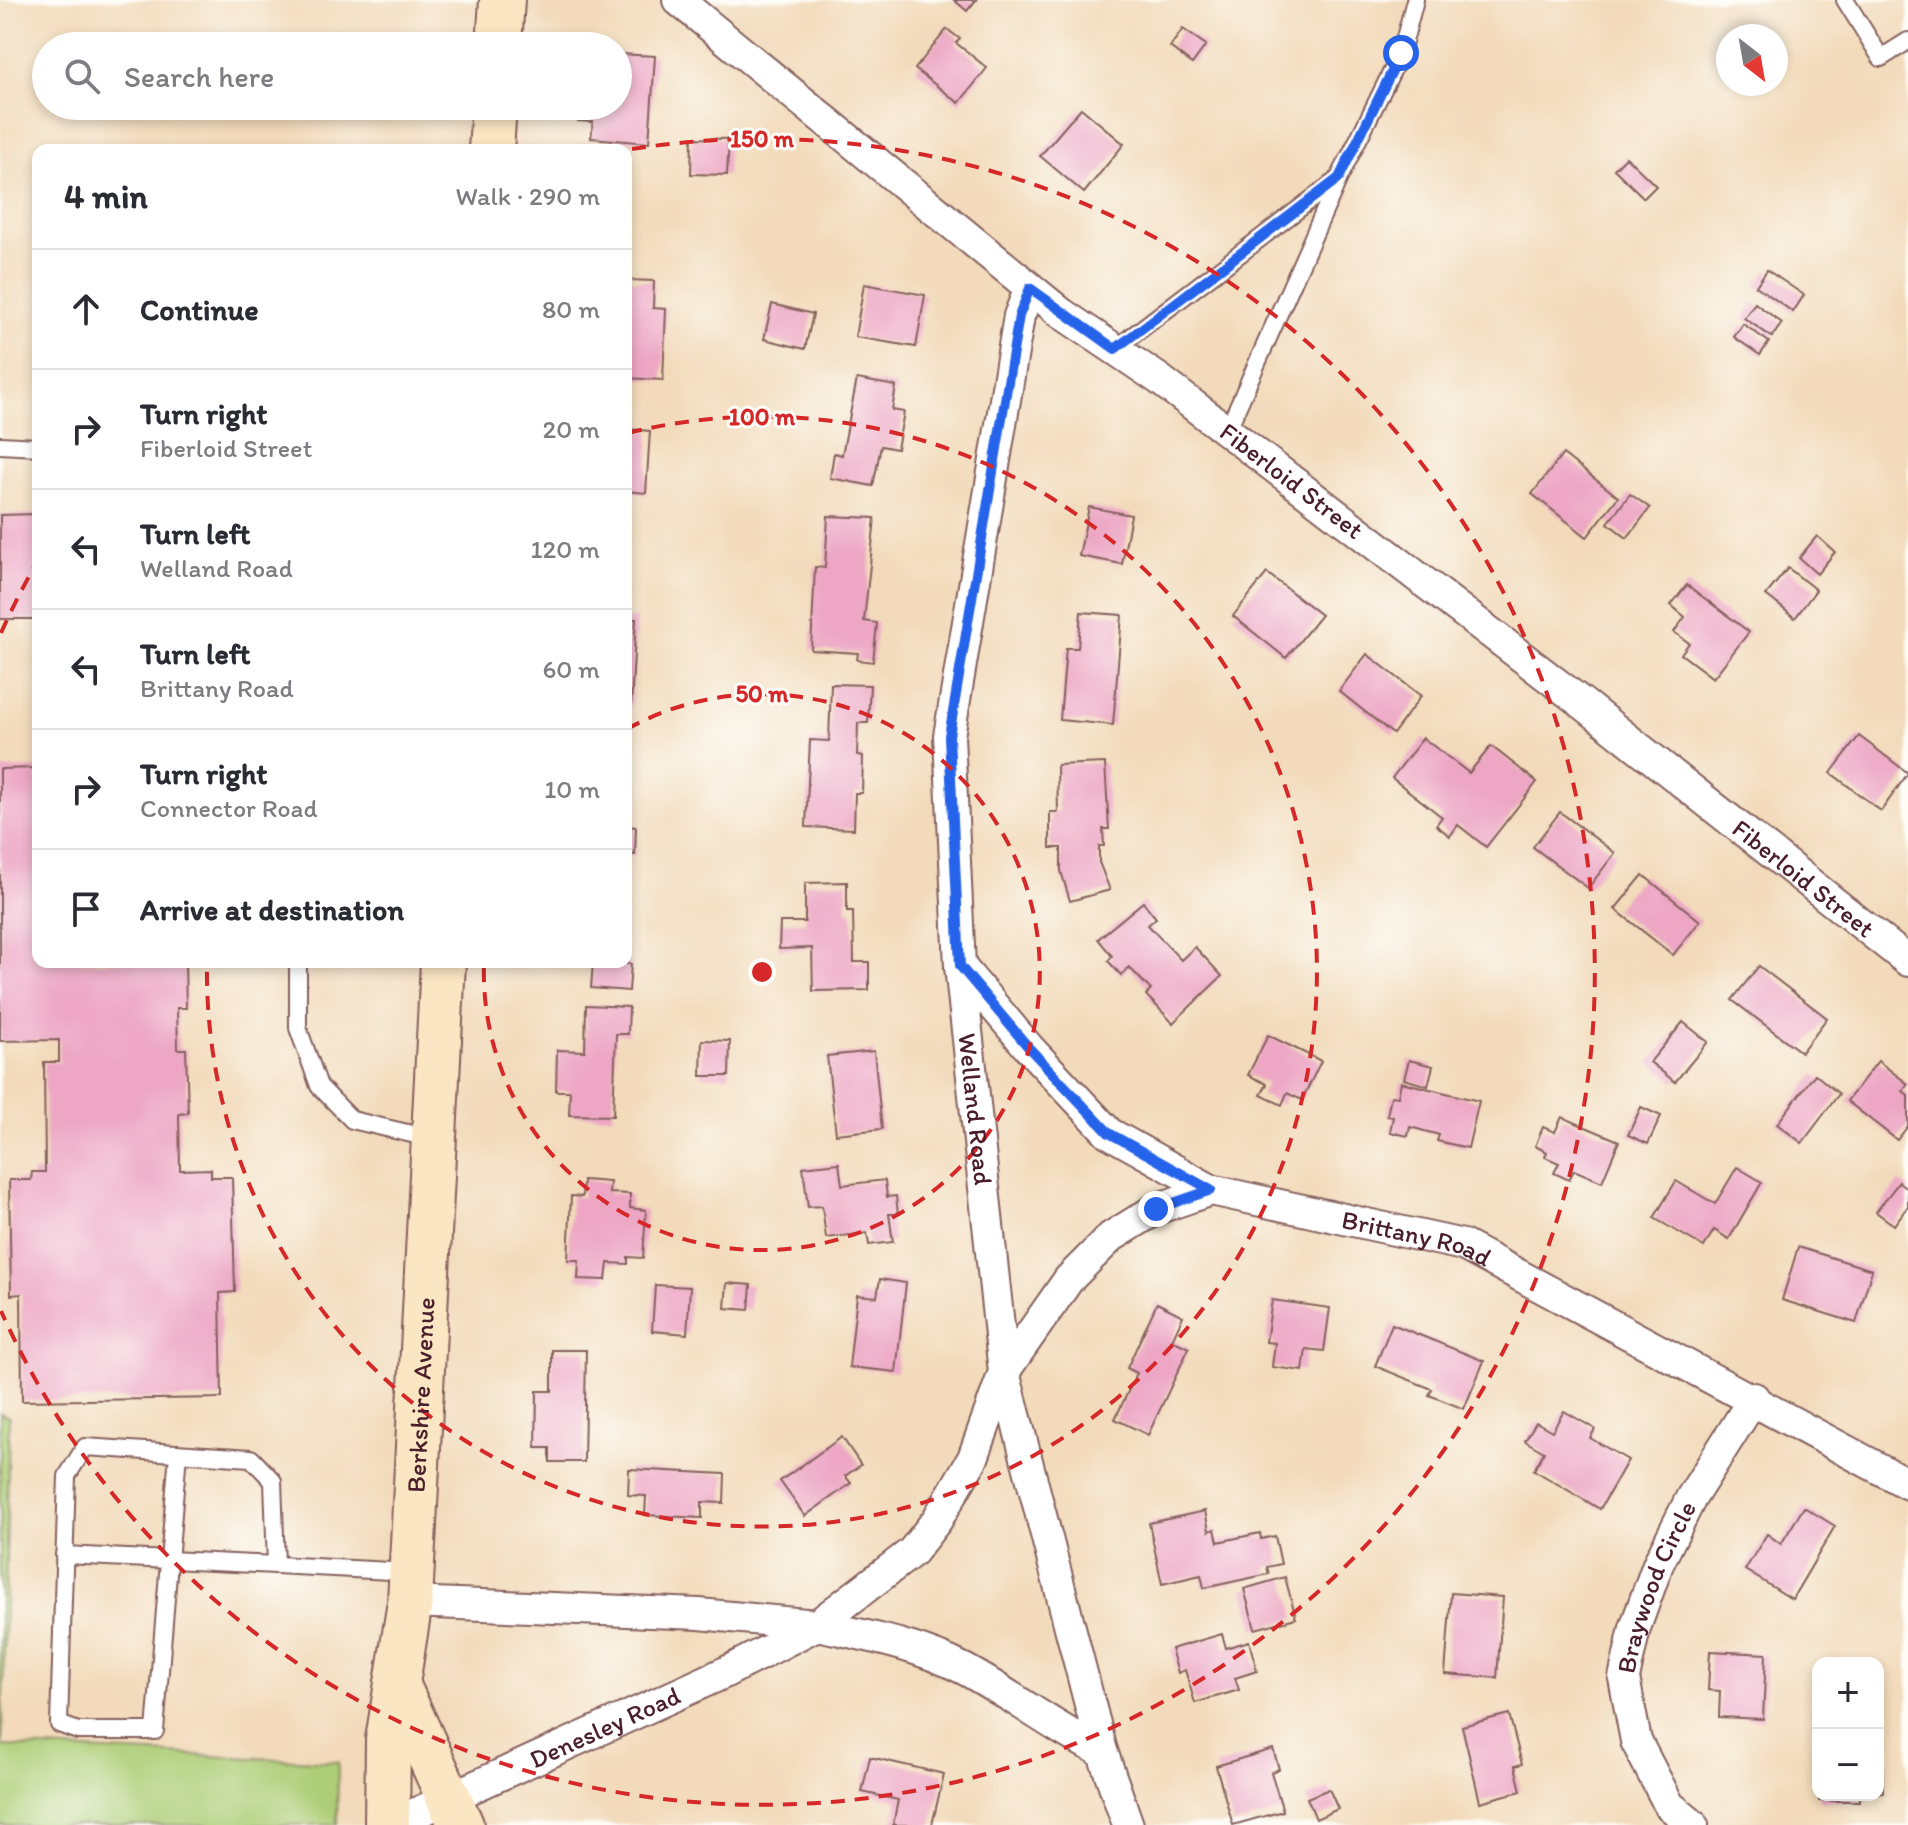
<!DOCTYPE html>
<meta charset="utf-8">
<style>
:root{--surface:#fff;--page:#f2f2f3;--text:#2b2b33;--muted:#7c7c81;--line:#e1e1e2}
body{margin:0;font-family:Itim,sans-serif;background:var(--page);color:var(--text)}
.controls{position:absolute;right:24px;bottom:24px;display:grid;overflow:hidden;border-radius:16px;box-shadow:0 4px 12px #0003}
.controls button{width:72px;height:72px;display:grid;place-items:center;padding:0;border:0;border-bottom:2px solid var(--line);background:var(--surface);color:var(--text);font:40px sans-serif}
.compass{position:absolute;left:1716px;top:24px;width:72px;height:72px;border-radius:50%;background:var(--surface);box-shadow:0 4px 12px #0003;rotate:149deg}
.stop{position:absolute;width:24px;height:24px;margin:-18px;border:6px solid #2563eb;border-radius:50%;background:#fff}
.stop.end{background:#2563eb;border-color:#fff;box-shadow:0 2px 8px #0008}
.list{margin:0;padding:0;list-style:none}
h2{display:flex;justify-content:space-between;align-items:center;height:104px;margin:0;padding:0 32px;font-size:34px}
h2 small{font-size:26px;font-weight:400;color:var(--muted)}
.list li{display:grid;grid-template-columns:52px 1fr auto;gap:24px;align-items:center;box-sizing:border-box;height:120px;padding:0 32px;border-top:2px solid var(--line)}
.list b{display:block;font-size:30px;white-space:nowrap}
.list p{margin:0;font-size:26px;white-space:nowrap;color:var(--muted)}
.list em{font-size:26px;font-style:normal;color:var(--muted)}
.icon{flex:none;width:44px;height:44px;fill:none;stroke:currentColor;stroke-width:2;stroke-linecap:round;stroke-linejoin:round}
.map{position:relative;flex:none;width:1908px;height:1825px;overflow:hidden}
.search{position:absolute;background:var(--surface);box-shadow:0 4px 12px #0003;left:32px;top:32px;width:600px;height:88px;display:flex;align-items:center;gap:20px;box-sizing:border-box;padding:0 28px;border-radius:44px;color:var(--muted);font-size:30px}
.panel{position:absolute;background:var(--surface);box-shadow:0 4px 12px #0003;left:32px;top:144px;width:600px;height:824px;border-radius:16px}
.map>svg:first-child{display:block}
.green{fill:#adce77;stroke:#7c7651;stroke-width:2}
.building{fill:#eda7c5}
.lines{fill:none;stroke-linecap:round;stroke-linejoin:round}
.lane-casing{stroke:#85605d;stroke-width:20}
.street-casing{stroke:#85605d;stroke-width:34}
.secondary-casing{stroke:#85605d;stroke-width:48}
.lane{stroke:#fff;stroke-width:16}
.street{stroke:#fff;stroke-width:30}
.secondary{stroke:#fbe6c3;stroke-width:44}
.route{stroke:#2563eb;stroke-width:10}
.ring{fill:none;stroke:#d62828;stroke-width:4;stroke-dasharray:14 10}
.labels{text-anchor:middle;stroke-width:6;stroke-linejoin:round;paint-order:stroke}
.street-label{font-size:26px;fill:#4a1f2b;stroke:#fdfcf7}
.centre{fill:#d62828;stroke:#fdfcf7;stroke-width:4}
.ring-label{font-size:24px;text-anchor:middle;font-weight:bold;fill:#d62828;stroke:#fdfcf7;stroke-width:6;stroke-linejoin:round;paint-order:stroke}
</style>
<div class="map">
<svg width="1908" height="1825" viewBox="0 0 1908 1825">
<rect width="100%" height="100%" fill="#fdfcf7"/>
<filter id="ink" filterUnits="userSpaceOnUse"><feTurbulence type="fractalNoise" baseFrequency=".0125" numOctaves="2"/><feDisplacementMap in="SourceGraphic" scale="16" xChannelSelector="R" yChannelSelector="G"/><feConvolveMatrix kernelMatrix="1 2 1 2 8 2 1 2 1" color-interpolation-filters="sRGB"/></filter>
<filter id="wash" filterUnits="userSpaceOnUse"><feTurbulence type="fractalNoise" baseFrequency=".006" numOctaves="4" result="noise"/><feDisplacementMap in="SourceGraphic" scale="32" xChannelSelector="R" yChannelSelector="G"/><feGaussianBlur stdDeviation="1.8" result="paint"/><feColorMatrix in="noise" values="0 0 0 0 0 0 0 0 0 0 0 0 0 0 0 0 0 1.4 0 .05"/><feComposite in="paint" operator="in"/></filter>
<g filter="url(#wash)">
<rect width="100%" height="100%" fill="#f2daba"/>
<path class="green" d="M 0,1413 L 9,1417 L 2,1746 L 338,1762 L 337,1825 L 0,1825 Z"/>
<g id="blocks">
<g class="building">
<path d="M 954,0 L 976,0 L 967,11 Z"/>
<path d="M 947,29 L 960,39 L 956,43 L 987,68 L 959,103 L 915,69 Z"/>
<path d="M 1183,29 L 1206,45 L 1192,64 L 1170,47 Z"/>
<path d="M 618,54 L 655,56 L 649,143 L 591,138 L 593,122 L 578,121 L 579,106 L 618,106 Z"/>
<path d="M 1081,108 L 1124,144 L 1084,193 L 1040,156 Z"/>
<path d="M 692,138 L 729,139 L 727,175 L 691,174 Z"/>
<path d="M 1626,157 L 1656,186 L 1644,198 L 1614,169 Z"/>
<path d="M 1767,270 L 1804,295 L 1793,312 L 1756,286 Z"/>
<path d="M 626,280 L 654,281 L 653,308 L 666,309 L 663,380 L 626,378 Z"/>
<path d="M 864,284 L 925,295 L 916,347 L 855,337 Z"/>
<path d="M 1755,303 L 1782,323 L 1772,337 L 1744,318 Z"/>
<path d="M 772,304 L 813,314 L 805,349 L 764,339 Z"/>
<path d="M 1743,324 L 1769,342 L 1760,355 L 1734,337 Z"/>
<path d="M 857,379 L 896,386 L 892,410 L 904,412 L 897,449 L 881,446 L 873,486 L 830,478 L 834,453 L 842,455 Z"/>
<path d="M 626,429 L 650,431 L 646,493 L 626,491 Z"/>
<path d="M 1563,454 L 1618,497 L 1587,537 L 1532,494 Z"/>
<path d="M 1630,494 L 1650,508 L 1627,538 L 1608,523 Z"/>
<path d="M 1089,507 L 1131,515 L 1122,564 L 1079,556 Z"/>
<path d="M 38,514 L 38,619 L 0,619 L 0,515 Z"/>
<path d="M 828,516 L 875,518 L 864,621 L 877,623 L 873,662 L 857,660 L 858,653 L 811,650 L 815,567 L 825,568 Z"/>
<path d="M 1817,536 L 1835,552 L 1817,574 L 1799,558 Z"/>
<path d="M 1788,568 L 1816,590 L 1795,618 L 1766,595 Z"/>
<path d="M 1267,573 L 1321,615 L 1286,658 L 1233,616 Z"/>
<path d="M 1687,585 L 1749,632 L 1713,678 L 1681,654 L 1689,643 L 1674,632 L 1685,617 L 1671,605 Z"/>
<path d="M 1081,612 L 1122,615 L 1113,725 L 1060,720 L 1066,648 L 1078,648 Z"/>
<path d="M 626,619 L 636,619 L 631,706 L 626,706 Z"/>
<path d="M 1367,654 L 1421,696 L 1393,734 L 1339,691 Z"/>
<path d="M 831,684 L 870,685 L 868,723 L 858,723 L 857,755 L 863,756 L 862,793 L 855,793 L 854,829 L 806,827 L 810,740 L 829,741 Z"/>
<path d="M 1859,736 L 1908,773 L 1881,811 L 1831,773 Z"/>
<path d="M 1423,738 L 1469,773 L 1491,746 L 1537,782 L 1486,847 L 1458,825 L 1450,836 L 1436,825 L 1442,817 L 1392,778 Z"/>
<path d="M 626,744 L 632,744 L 628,811 L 626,811 Z"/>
<path d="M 1105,763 L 1109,829 L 1103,829 L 1104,846 L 1099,846 L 1099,862 L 1110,890 L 1070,901 L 1061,871 L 1061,848 L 1050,848 L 1050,812 L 1058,812 L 1057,765 Z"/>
<path d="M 38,768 L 38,962 L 185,962 L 186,1008 L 177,1008 L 178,1049 L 186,1049 L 188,1113 L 179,1114 L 180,1170 L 211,1169 L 211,1177 L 232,1177 L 235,1292 L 220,1293 L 222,1398 L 22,1401 L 21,1294 L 11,1295 L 9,1180 L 31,1180 L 32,1172 L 45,1172 L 44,1062 L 59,1062 L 59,1040 L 0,1041 L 0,769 Z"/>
<path d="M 1560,812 L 1615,853 L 1588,888 L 1533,847 Z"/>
<path d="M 626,826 L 636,827 L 635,855 L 626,854 Z"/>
<path d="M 1643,875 L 1700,921 L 1673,955 L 1615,909 Z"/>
<path d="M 847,882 L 847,911 L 853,911 L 854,962 L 869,962 L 869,990 L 813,991 L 812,948 L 779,949 L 780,922 L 805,922 L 805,883 Z"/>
<path d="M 1143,902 L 1156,918 L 1148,925 L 1181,960 L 1195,947 L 1222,976 L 1173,1023 L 1146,995 L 1151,990 L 1129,967 L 1121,975 L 1108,961 L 1112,956 L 1098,939 Z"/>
<path d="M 593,962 L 631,964 L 629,991 L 591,988 Z"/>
<path d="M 1759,966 L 1827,1018 L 1801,1052 L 1732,1000 Z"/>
<path d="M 586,1005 L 629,1007 L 628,1034 L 616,1034 L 613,1116 L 569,1115 L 570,1091 L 556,1091 L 557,1050 L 585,1051 Z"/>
<path d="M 1683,1022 L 1708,1042 L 1675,1082 L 1650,1062 Z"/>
<path d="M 1268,1035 L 1321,1061 L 1302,1100 L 1287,1093 L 1282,1105 L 1261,1095 L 1267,1084 L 1248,1075 Z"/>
<path d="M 702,1040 L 730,1041 L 729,1076 L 701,1076 Z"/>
<path d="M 874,1051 L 882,1129 L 836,1134 L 827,1056 Z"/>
<path d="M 1409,1060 L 1433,1066 L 1428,1086 L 1404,1079 Z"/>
<path d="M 1878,1061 L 1908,1084 L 1903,1091 L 1908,1095 L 1908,1126 L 1897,1140 L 1847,1101 Z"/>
<path d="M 1815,1074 L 1839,1094 L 1802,1143 L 1777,1124 Z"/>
<path d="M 1401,1082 L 1479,1101 L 1468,1148 L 1437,1141 L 1439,1135 L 1410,1127 L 1408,1136 L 1390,1132 L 1393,1117 L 1387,1116 L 1391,1096 L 1398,1097 Z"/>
<path d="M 1641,1107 L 1661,1116 L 1648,1144 L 1628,1135 Z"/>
<path d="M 1562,1117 L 1619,1141 L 1602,1182 L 1574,1170 L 1569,1180 L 1554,1173 L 1559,1163 L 1545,1157 L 1547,1152 L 1535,1146 L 1543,1127 L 1555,1132 Z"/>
<path d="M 839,1163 L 842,1185 L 885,1180 L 887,1197 L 896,1196 L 898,1214 L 889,1214 L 893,1242 L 869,1245 L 867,1233 L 826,1238 L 822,1206 L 808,1207 L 803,1167 Z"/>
<path d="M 1737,1167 L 1762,1182 L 1729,1239 L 1714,1230 L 1704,1247 L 1654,1218 L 1676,1181 L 1715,1204 Z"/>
<path d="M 583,1180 L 610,1182 L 609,1193 L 630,1194 L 630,1208 L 646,1210 L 643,1258 L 628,1257 L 628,1264 L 608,1263 L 606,1280 L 578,1279 L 579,1260 L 568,1260 L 571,1196 L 582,1197 Z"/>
<path d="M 1899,1182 L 1908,1189 L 1908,1206 L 1894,1225 L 1876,1212 Z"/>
<path d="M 1798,1247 L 1872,1270 L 1856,1323 L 1782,1300 Z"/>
<path d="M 880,1279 L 906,1283 L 896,1372 L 849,1367 L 857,1295 L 877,1297 Z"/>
<path d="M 727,1283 L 751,1285 L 749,1310 L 725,1308 Z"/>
<path d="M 655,1285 L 690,1287 L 687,1334 L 652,1331 Z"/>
<path d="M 1272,1300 L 1330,1308 L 1324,1351 L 1306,1349 L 1303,1371 L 1272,1367 L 1275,1343 L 1266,1342 Z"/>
<path d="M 1157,1303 L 1183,1316 L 1172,1340 L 1189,1348 L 1148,1435 L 1115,1419 L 1137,1373 L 1127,1368 Z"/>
<path d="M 1392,1324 L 1484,1361 L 1464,1409 L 1429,1395 L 1432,1389 L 1375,1366 Z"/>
<path d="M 552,1350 L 586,1350 L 584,1462 L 550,1462 L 550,1448 L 536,1448 L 537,1391 L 552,1391 Z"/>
<path d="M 1564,1411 L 1595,1429 L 1590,1438 L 1628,1460 L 1600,1509 L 1534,1470 L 1544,1452 L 1525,1441 L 1536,1422 L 1552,1431 Z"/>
<path d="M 842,1437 L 861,1465 L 845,1476 L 851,1483 L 805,1516 L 780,1481 Z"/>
<path d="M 629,1469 L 725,1474 L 724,1503 L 702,1502 L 702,1518 L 645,1515 L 646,1496 L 628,1495 Z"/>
<path d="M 1804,1507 L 1835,1526 L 1792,1599 L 1745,1570 L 1767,1534 L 1781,1544 Z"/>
<path d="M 1205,1511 L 1209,1531 L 1215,1529 L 1218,1542 L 1260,1533 L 1261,1539 L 1275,1536 L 1281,1564 L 1267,1567 L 1269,1574 L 1204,1588 L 1201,1575 L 1162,1584 L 1149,1523 Z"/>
<path d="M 1285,1577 L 1296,1618 L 1255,1629 L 1244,1589 Z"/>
<path d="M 1451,1593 L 1503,1597 L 1497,1678 L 1445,1674 Z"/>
<path d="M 1222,1634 L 1226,1648 L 1249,1641 L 1257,1671 L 1235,1678 L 1239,1690 L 1195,1703 L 1185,1670 L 1178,1673 L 1171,1649 Z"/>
<path d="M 1710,1651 L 1766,1654 L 1763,1719 L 1719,1717 L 1720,1691 L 1708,1690 Z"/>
<path d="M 1509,1714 L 1522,1764 L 1515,1766 L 1521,1791 L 1480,1802 L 1462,1726 Z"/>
<path d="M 1878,1746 L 1882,1746 L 1883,1792 L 1878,1793 Z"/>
<path d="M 1273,1749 L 1279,1769 L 1271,1772 L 1283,1811 L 1233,1825 L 1216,1766 Z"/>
<path d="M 870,1757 L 944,1774 L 932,1825 L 893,1825 L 898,1800 L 862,1792 Z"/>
<path d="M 1329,1789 L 1338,1809 L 1316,1819 L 1307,1798 Z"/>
<rect x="1819" y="1795" width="40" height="6"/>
</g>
</g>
</g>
<g filter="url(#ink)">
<use href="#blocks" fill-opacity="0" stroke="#85605d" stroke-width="2"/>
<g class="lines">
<defs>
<g id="lane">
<path d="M 1845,0 L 1881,58 L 1908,41"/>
<path d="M 1115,349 L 1338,179"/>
<path d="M 1227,431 L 1339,178 L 1401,53 L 1415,0"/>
<path d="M 0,445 L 38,447"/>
<path d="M 298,962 L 298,1028 L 319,1086 L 352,1120 L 433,1139"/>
<path d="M 178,1453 L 155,1731 L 78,1731 L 59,1724 L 67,1476 L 85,1447 L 251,1458 L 273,1481 L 276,1565 L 410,1572"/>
<path d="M 64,1555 L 276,1565"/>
</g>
<g id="street">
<path id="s1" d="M 678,0 L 1061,313 L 1159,379 L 1227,431 L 1586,706 L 1908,961"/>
<path id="s2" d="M 1030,288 L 1019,316 L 949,736 L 960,966 L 1004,1372 L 1102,1751 L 1128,1825"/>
<path id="s3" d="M 960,966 L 1029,1048 L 1109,1133 L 1211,1190 L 1463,1245 L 1908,1484"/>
<path d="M 410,1602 L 699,1614 L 817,1625 L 912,1552 L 937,1520 L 973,1458 L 1004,1372 L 1069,1279 L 1111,1237 L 1156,1209 L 1211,1190"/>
<path id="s4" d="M 390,1825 L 726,1672 L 817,1625 C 867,1636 917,1645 964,1669 C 1011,1694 1053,1728 1102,1751"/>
<path id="s5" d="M 1693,1825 L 1669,1805 L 1636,1741 L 1624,1678 L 1635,1628 L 1658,1564 L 1691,1498 L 1754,1398"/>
</g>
<g id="secondary">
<path d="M 499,46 L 502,0"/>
<path d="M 491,150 L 494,106"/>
<path d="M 397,1684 L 461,1825"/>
<path id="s6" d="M 387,1825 L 388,1740 L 410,1602 L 443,962"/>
</g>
</defs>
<use href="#lane" class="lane-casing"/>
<use href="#street" class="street-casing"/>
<use href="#secondary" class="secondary-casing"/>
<use href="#lane" class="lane"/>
<use href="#street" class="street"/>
<use href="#secondary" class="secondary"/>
</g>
</g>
<g class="lines" filter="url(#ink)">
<path class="route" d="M 1156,1209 L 1211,1190 L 1109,1133 L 1029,1048 L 960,966 L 949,736 L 1019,316 L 1030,288 L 1115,349 L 1339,178 L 1401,53"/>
</g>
<g class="ring">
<path d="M627 729A278 278 0 1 1 484 962"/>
<path d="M628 433A555 555 0 1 1 207 962"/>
<path d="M1 633A833 833 0 0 1 37 562M632 149A833 833 0 1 1 1 1311"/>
</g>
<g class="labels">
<g class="street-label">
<text dy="9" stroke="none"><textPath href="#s1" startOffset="780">Fiberloid Street</textPath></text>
<text dy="9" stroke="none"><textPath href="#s1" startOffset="1428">Fiberloid Street</textPath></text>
<text dy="9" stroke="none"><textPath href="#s2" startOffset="830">Welland Road</textPath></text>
<text dy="9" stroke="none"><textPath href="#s3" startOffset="552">Brittany Road</textPath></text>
<text dy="9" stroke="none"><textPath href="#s6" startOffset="432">Berkshire Avenue</textPath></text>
<text dy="9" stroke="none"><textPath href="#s5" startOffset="264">Braywood Circle</textPath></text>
<text dy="9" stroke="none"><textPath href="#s4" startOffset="236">Denesley Road</textPath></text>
</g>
</g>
<circle cx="762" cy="972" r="12" class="centre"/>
<g class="ring-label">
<text x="762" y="147">150 m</text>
<text x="762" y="425">100 m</text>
<text x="762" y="702">50 m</text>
</g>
</svg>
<div class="controls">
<button>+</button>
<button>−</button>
</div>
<svg class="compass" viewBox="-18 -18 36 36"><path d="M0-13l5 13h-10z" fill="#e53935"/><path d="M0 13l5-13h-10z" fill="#7c7c81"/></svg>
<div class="stop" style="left:1401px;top:53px"></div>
<div class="stop end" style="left:1156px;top:1209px"></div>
<div class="search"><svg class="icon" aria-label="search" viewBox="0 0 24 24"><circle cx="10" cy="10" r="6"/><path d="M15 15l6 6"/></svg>Search here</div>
<section class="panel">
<h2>4 min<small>Walk · 290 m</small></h2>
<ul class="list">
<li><svg class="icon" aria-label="ahead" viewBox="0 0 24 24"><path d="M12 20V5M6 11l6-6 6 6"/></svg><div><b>Continue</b></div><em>80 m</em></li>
<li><svg class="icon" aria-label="right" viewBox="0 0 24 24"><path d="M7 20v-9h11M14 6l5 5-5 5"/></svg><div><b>Turn right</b><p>Fiberloid Street</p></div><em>20 m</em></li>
<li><svg class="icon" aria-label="left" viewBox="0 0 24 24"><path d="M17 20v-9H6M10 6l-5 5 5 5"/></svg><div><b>Turn left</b><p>Welland Road</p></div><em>120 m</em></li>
<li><svg class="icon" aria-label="left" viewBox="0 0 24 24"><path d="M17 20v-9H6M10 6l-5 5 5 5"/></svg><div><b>Turn left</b><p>Brittany Road</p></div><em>60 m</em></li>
<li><svg class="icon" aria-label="right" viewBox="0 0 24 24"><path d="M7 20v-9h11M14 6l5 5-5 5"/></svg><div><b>Turn right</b><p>Connector Road</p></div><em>10 m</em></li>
<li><svg class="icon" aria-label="arrive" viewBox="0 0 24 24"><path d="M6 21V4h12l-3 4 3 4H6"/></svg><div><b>Arrive at destination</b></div></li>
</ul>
</section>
</div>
